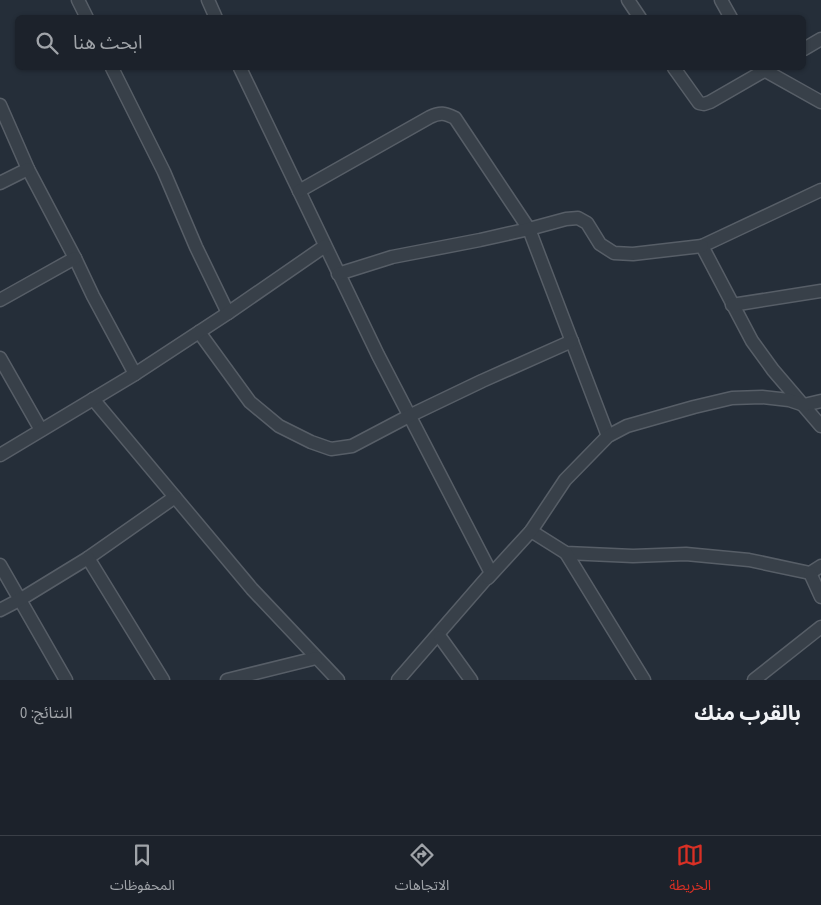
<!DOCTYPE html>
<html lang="ar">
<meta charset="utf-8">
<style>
:root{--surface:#1c222b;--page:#292f37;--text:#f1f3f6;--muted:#a0a4a9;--line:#3a3f47;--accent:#d93025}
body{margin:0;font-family:"PT Sans Narrow","Noto Sans Arabic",sans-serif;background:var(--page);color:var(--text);direction:rtl}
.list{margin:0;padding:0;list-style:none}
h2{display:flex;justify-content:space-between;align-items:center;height:65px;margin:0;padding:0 20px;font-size:21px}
h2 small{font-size:16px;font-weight:400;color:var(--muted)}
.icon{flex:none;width:28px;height:28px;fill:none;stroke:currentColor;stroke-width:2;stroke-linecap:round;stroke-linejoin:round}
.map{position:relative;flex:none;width:821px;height:680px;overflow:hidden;direction:ltr}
.search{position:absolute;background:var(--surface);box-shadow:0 1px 4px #0004;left:15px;right:15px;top:15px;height:55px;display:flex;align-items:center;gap:12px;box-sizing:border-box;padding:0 18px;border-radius:8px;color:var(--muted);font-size:19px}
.sheet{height:155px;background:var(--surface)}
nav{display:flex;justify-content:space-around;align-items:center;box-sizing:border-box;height:70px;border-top:1px solid var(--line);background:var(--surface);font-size:14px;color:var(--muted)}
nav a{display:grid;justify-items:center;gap:2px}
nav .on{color:var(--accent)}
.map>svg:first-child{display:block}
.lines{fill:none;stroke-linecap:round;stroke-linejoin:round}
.street-casing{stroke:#575e67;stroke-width:15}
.street{stroke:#384049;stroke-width:12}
</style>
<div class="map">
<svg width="821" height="680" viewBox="0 0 821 680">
<rect width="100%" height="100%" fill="#252e39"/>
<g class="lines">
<defs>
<g id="street">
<path d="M 78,0 L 87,18"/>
<path d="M 208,0 L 216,18"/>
<path d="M 628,0 L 640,18"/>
<path d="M 721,0 L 731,18"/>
<path d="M 804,49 L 821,39"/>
<path d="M 112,68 L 164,172 L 196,247 L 228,313"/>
<path d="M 240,68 L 378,355 L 491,573 L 398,680"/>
<path d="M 674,68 L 699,103 L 704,104 L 710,102 L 769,68"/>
<path d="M 762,68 L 764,70 L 821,102"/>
<path d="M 0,105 L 28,169 L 75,258 L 93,296 L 135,374"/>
<path d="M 0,183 L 28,169"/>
<path d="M 821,190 L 702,246 L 752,341 L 773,370 L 821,426"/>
<path d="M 299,191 L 430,117 C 440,112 445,113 455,118 L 529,229 L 608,436"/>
<path d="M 338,274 L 392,257 L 480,240 L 529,229 L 566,219 L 578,218 L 587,223 L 600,244 L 614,253 L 633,254 L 702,246"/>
<path d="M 0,300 L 75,258"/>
<path d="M 732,305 L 821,291"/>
<path d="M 199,332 L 250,402 L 279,426 L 311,442 L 331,449 L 352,446 L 409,416 L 482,381 L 572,341"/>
<path d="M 0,358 L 41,430"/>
<path d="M 93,399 L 252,589 L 338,680"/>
<path d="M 0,455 L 135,374 L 228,313 L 325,246"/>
<path d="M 531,531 L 566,553 L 633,556 L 686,554 L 749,560 L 810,573 L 821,566"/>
<path d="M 566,553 L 644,680"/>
<path d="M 88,558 L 175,497"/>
<path d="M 0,565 L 66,680"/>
<path d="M 810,573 L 821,597"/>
<path d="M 488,578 L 531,531 L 565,480 L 608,436 L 627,426 L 694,407 L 732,398 L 762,397 L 789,400 L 804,405 L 821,401"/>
<path d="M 0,610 L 21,599 L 88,558 L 163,680"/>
<path d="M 440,637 L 471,680"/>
<path d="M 227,680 L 316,658"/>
<path d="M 754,680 L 821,627"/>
</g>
</defs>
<use href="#street" class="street-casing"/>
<use href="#street" class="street"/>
</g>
</svg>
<div class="search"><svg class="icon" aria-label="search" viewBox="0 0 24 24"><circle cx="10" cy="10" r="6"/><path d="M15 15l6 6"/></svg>ابحث هنا</div>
</div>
<section class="sheet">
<h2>بالقرب منك<small>النتائج: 0</small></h2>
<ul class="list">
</ul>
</section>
<nav>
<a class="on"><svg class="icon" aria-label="map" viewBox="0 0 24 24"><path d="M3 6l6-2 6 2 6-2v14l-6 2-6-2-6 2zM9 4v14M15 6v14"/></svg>الخريطة</a>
<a><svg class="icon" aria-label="directions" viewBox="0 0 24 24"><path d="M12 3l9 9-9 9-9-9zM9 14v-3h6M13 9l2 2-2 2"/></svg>الاتجاهات</a>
<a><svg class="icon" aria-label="saved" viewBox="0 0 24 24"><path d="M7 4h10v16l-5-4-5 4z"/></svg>المحفوظات</a>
</nav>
